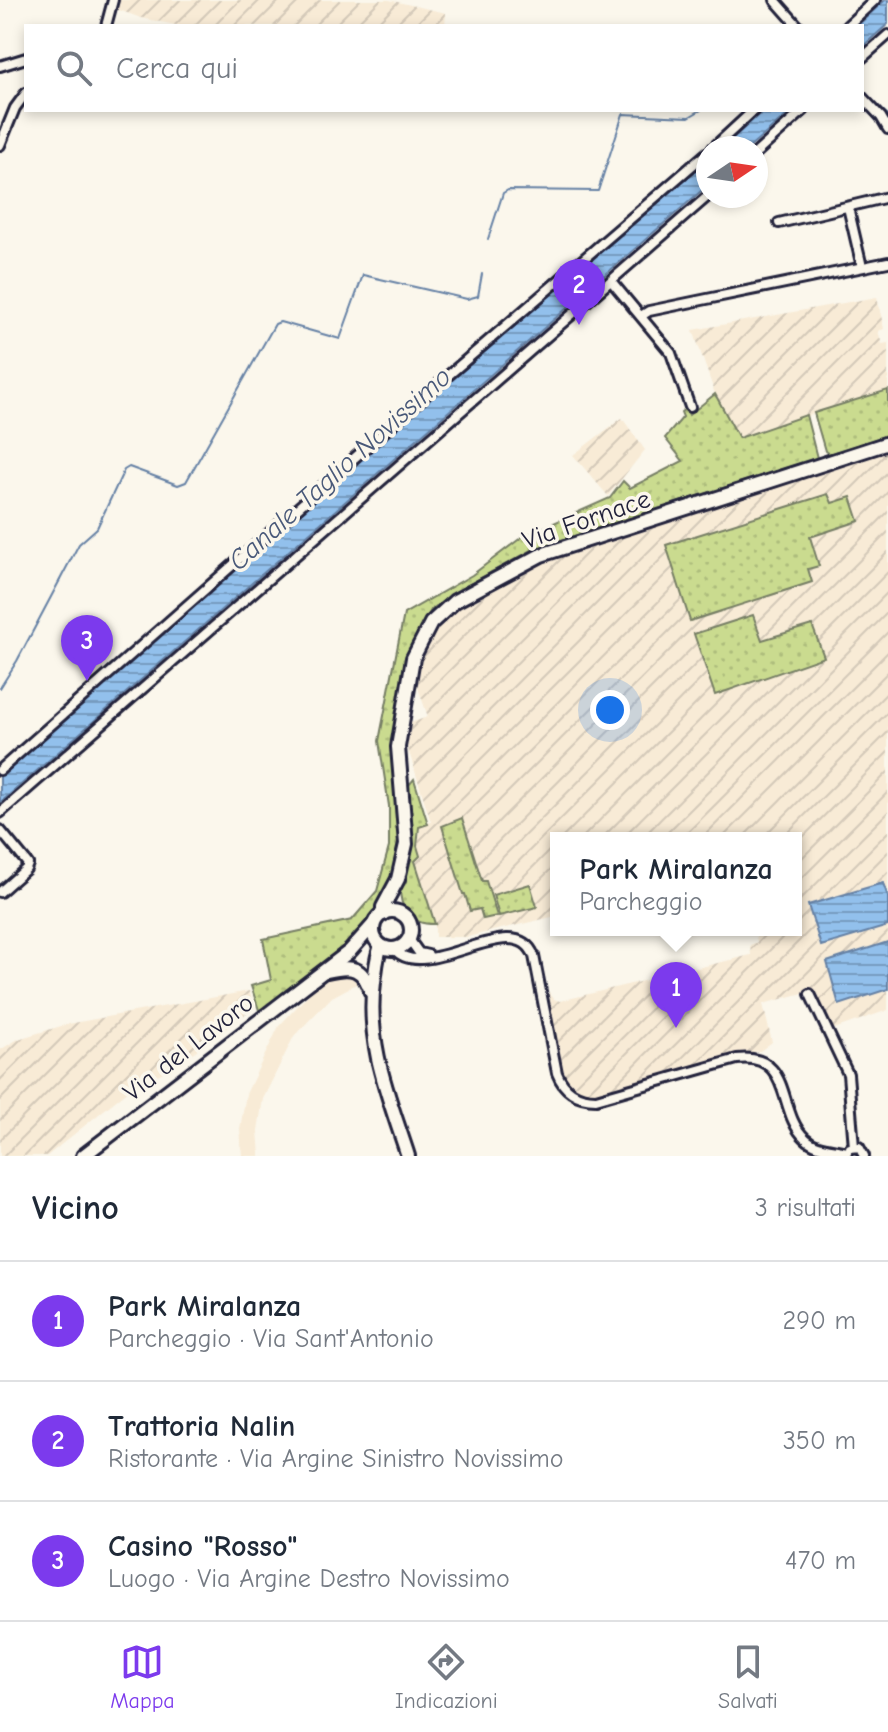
<!DOCTYPE html>
<html lang="it">
<meta charset="utf-8">
<style>
:root{--surface:#fff;--page:#f2f2f3;--text:#1f2937;--muted:#747a83;--line:#e0e1e3;--accent:#7c3aed}
body{margin:0;font-family:"Comic Neue",sans-serif;background:var(--page);color:var(--text)}
.compass{position:absolute;left:696px;top:136px;width:72px;height:72px;border-radius:50%;background:var(--surface);box-shadow:0 4px 12px #0003;rotate:77deg}
.you{position:absolute;left:610px;top:710px;width:28px;height:28px;margin:-20px;border:6px solid #fff;border-radius:50%;background:#1a73e8;box-shadow:0 0 0 12px #1a73e833}
.badge{display:grid;place-items:center;width:52px;height:52px;border-radius:50%;background:var(--accent);color:#fff;font-size:26px;font-weight:700}
.pin{position:absolute;translate:-50% -66px;filter:drop-shadow(0 2px 4px #0008)}
.pin::after{content:'';position:absolute;top:42px;width:28px;height:24px;background:inherit;clip-path:polygon(0 0,100% 0,50% 100%)}
.popup{position:absolute;left:550px;top:832px;width:252px;height:104px;box-sizing:border-box;display:grid;place-content:center;border-radius:0px;background:var(--surface);filter:drop-shadow(0 2px 6px #0005);font-size:26px;white-space:nowrap;color:var(--muted)}
.popup b{font-size:30px;color:var(--text)}
.popup::after{content:'';position:absolute;left:50%;top:100%;margin-left:-16px;border:16px solid transparent;border-top-color:var(--surface)}
.list{margin:0;padding:0;list-style:none}
h2{display:flex;justify-content:space-between;align-items:center;height:104px;margin:0;padding:0 32px;font-size:34px}
h2 small{font-size:26px;font-weight:400;color:var(--muted)}
.list li{display:grid;grid-template-columns:52px 1fr auto;gap:24px;align-items:center;box-sizing:border-box;height:120px;padding:0 32px;border-top:2px solid var(--line)}
.list b{display:block;font-size:30px;white-space:nowrap}
.list p{margin:0;font-size:26px;white-space:nowrap;color:var(--muted)}
.list em{font-size:26px;font-style:normal;color:var(--muted)}
.icon{flex:none;width:44px;height:44px;fill:none;stroke:currentColor;stroke-width:2;stroke-linecap:round;stroke-linejoin:round}
.map{position:relative;flex:none;width:888px;height:1156px;overflow:hidden}
.search{position:absolute;background:var(--surface);box-shadow:0 4px 12px #0003;left:24px;right:24px;top:24px;height:88px;display:flex;align-items:center;gap:20px;box-sizing:border-box;padding:0 28px;border-radius:0px;color:var(--muted);font-size:30px}
.sheet{height:464px;background:var(--surface)}
nav{display:flex;justify-content:space-around;align-items:center;box-sizing:border-box;height:112px;border-top:2px solid var(--line);background:var(--surface);font-size:22px;color:var(--muted)}
nav a{display:grid;justify-items:center;gap:4px}
nav .on{color:var(--accent)}
.map>svg:first-child{display:block}
.built{fill:#f8ebd6}
.industrial{fill:url(#industrial-furrows)}
.grass{fill:url(#grass-dots);stroke:#767e65;stroke-width:2}
.water{fill:url(#water-rules);stroke:#6581a5;stroke-width:2}
.lines{fill:none;stroke-linecap:round;stroke-linejoin:round}
.stream{stroke:#6581a5;stroke-width:2}
.street-casing{stroke:#22223b;stroke-width:14}
.secondary-casing{stroke:#22223b;stroke-width:18}
.street{stroke:#fbf7ec;stroke-width:8}
.secondary{stroke:#fbf7ec;stroke-width:12}
.labels{text-anchor:middle;stroke-width:7;stroke-linejoin:round;paint-order:stroke}
.street-label{font-size:26px;fill:#22223b;stroke:#fbf7ec}
.water-label{font-size:28px;font-style:italic;fill:#495979;stroke:#fbf7ec}
</style>
<div class="map">
<svg width="888" height="1156" viewBox="0 0 888 1156">
<defs>
<pattern id="industrial-furrows" width="10" height="10" patternUnits="userSpaceOnUse" patternTransform="scale(2)"><rect width="10" height="10" fill="#f8ebd6"/><path d="M-1 1l2-2M0 10L10 0M9 11l2-2" fill="none" stroke="#d4c9b9"/></pattern>
<pattern id="grass-dots" width="8" height="8" patternUnits="userSpaceOnUse" patternTransform="scale(2)"><rect width="8" height="8" fill="#cadb8f"/><path d="M2 2h.1M6 6h.1" fill="none" stroke="#adbc7c" stroke-width="1.8" stroke-linecap="round"/></pattern>
<pattern id="water-rules" width="6" height="5" patternUnits="userSpaceOnUse" patternTransform="scale(2)"><rect width="6" height="5" fill="#92c0ec"/><path d="M0 2.5h6" fill="none" stroke="#779cc0"/></pattern>
</defs>
<rect width="100%" height="100%" fill="#fbf7ec"/>
<filter id="ink" filterUnits="userSpaceOnUse"><feTurbulence type="fractalNoise" baseFrequency=".0125" numOctaves="2"/><feDisplacementMap in="SourceGraphic" scale="16" xChannelSelector="R" yChannelSelector="G"/><feConvolveMatrix kernelMatrix="1 2 1 2 8 2 1 2 1" color-interpolation-filters="sRGB"/></filter>
<g filter="url(#ink)">
<path class="built" d="M 341,971 L 349,972 L 362,981 L 332,997 L 294,1036 L 263,1099 L 258,1130 L 260,1156 L 242,1156 L 240,1129 L 246,1094 L 279,1026 L 324,978 Z"/>
<g class="industrial">
<path d="M 118,0 L 389,0 L 446,13 L 445,26 L 180,26 L 141,18 L 116,9 Z"/>
<path d="M 877,297 L 884,329 L 878,331 L 882,344 L 888,343 L 888,390 L 739,438 L 715,394 L 693,330 Z"/>
<path d="M 622,418 L 645,450 L 608,496 L 573,455 Z"/>
<path d="M 888,449 L 888,1010 L 834,1029 L 814,990 L 763,1004 L 772,1042 L 760,1051 L 732,1055 L 596,1095 L 580,1093 L 568,1085 L 561,1071 L 552,1027 L 549,992 L 554,999 L 560,1001 L 751,955 L 750,945 L 757,942 L 755,930 L 796,930 L 796,838 L 556,838 L 556,916 L 467,937 L 435,937 L 435,924 L 414,861 L 419,856 L 417,846 L 420,832 L 419,827 L 431,822 L 404,736 L 407,724 L 428,717 L 415,679 L 421,645 L 445,612 L 539,561 Z"/>
<path d="M 249,991 L 255,1007 L 175,1066 L 130,1089 L 47,1156 L 0,1156 L 0,1050 L 18,1039 L 68,1024 Z"/>
</g>
<g class="grass">
<path d="M 888,390 L 888,435 L 829,454 L 825,451 L 814,413 Z"/>
<path d="M 715,394 L 739,438 L 806,415 L 817,458 L 534,549 L 455,592 L 431,610 L 417,636 L 408,662 L 397,724 L 402,829 L 398,863 L 382,904 L 352,940 L 260,1013 L 251,986 L 271,980 L 263,939 L 352,920 L 377,891 L 389,847 L 389,806 L 379,741 L 404,614 L 472,575 L 522,537 L 610,498 L 623,481 L 630,488 L 683,461 L 665,438 L 683,417 L 681,412 L 686,408 L 689,415 Z"/>
<path d="M 828,494 L 832,503 L 851,497 L 859,521 L 810,537 L 819,566 L 808,569 L 812,582 L 690,621 L 666,545 Z"/>
<path d="M 753,615 L 762,640 L 812,625 L 824,657 L 715,695 L 694,634 Z"/>
<path d="M 414,779 L 428,824 L 419,827 L 417,846 L 420,856 L 415,861 L 435,924 C 421,924 416,922 407,912 C 391,892 408,866 411,844 C 413,824 410,805 408,786 Z"/>
<path d="M 462,818 L 482,881 L 486,881 L 497,916 L 483,919 L 480,909 L 470,911 L 465,894 L 463,894 L 442,826 Z"/>
<path d="M 530,884 L 537,907 L 499,916 L 493,895 Z"/>
</g>
<g class="water">
<path d="M 885,0 L 888,0 L 888,24 L 862,47 L 862,26 L 857,26 Z"/>
<path d="M 764,110 L 793,110 L 749,148 L 722,148 Z"/>
<path d="M 708,160 L 708,185 L 0,803 L 0,776 L 467,367 Z"/>
<path d="M 883,883 L 888,897 L 888,926 L 821,946 L 808,905 Z"/>
<path d="M 888,942 L 888,989 L 839,1005 L 827,962 Z"/>
</g>
<g class="lines">
<g class="stream">
<path d="M 862,92 L 888,115"/>
<path d="M 488,239 L 503,193 L 508,190 L 598,191 L 623,114 L 689,117 L 701,110"/>
<path d="M 0,688 L 17,661 L 79,544 L 97,528 L 124,470 L 129,467 L 178,485 L 186,482 L 275,324 L 280,322 L 340,339 L 363,275 L 467,299 L 478,296 L 482,274"/>
</g>
<defs>
<g id="street">
<path d="M 775,0 L 798,26"/>
<path d="M 106,26 L 113,0"/>
<path d="M 847,26 L 875,0"/>
<path d="M 862,58 L 888,35"/>
<path d="M 0,66 L 26,58"/>
<path d="M 862,97 L 881,117 L 888,129"/>
<path d="M 0,145 L 15,108 L 26,93"/>
<path d="M 713,148 L 754,110"/>
<path d="M 756,153 L 804,110"/>
<path d="M 848,207 L 862,267"/>
<path d="M 779,223 L 888,197"/>
<path d="M 612,282 L 671,353 L 690,407"/>
<path d="M 641,316 L 649,311 L 707,299 L 888,262"/>
<path d="M 0,770 L 451,373 L 708,152"/>
<path d="M 0,813 L 708,196"/>
<path d="M 0,830 L 28,864 L 26,869 L 0,892"/>
<path d="M 409,939 L 419,953 L 428,955"/>
<path d="M 394,949 C 425,986 515,906 534,956 L 557,1073 C 564,1091 577,1099 596,1099 L 737,1059 C 793,1052 777,1113 805,1138 C 816,1149 832,1148 847,1152"/>
<path d="M 810,994 L 848,1074 L 854,1147"/>
<path d="M 850,1148 L 859,1147 L 864,1156"/>
</g>
<g id="secondary">
<circle cx="392" cy="930" r="19"/>
<path d="M 383,914 L 383,907 L 398,879 L 406,844 L 398,747 L 413,658 L 431,623 L 455,601 L 541,555 L 888,443"/>
<path d="M 381,946 C 376,958 376,969 374,982 C 366,1045 389,1097 408,1156"/>
<path d="M 327,971 C 352,965 363,967 371,992"/>
<path d="M 83,1156 L 350,951 L 373,925"/>
</g>
</defs>
<use href="#street" class="street-casing"/>
<use href="#secondary" class="secondary-casing"/>
<use href="#street" class="street"/>
<use href="#secondary" class="secondary"/>
</g>
</g>
<g class="labels">
<g class="street-label">
<text transform="translate(586 519) rotate(-19)" y="9">Via Fornace</text>
<text transform="translate(188 1047) rotate(-38)" y="9">Via del Lavoro</text>
</g>
<g class="water-label">
<text transform="translate(339 468) rotate(-42)" y="10">Canale Taglio Novissimo</text>
</g>
</g>
</svg>
<svg class="compass" viewBox="-18 -18 36 36"><path d="M0-13l5 13h-10z" fill="#e53935"/><path d="M0 13l5-13h-10z" fill="#747a83"/></svg>
<div class="you"></div>
<div class="pin badge" style="left:676px;top:1028px">1</div>
<div class="popup"><b>Park Miralanza</b>Parcheggio</div>
<div class="pin badge" style="left:579px;top:325px">2</div>
<div class="pin badge" style="left:87px;top:681px">3</div>
<div class="search"><svg class="icon" aria-label="search" viewBox="0 0 24 24"><circle cx="10" cy="10" r="6"/><path d="M15 15l6 6"/></svg>Cerca qui</div>
</div>
<section class="sheet">
<h2>Vicino<small>3 risultati</small></h2>
<ul class="list">
<li><span class="badge">1</span><div><b>Park Miralanza</b><p>Parcheggio · Via Sant'Antonio</p></div><em>290 m</em></li>
<li><span class="badge">2</span><div><b>Trattoria Nalin</b><p>Ristorante · Via Argine Sinistro Novissimo</p></div><em>350 m</em></li>
<li><span class="badge">3</span><div><b>Casino &quot;Rosso&quot;</b><p>Luogo · Via Argine Destro Novissimo</p></div><em>470 m</em></li>
</ul>
</section>
<nav>
<a class="on"><svg class="icon" aria-label="map" viewBox="0 0 24 24"><path d="M3 6l6-2 6 2 6-2v14l-6 2-6-2-6 2zM9 4v14M15 6v14"/></svg>Mappa</a>
<a><svg class="icon" aria-label="directions" viewBox="0 0 24 24"><path d="M12 3l9 9-9 9-9-9zM9 14v-3h6M13 9l2 2-2 2"/></svg>Indicazioni</a>
<a><svg class="icon" aria-label="saved" viewBox="0 0 24 24"><path d="M7 4h10v16l-5-4-5 4z"/></svg>Salvati</a>
</nav>
